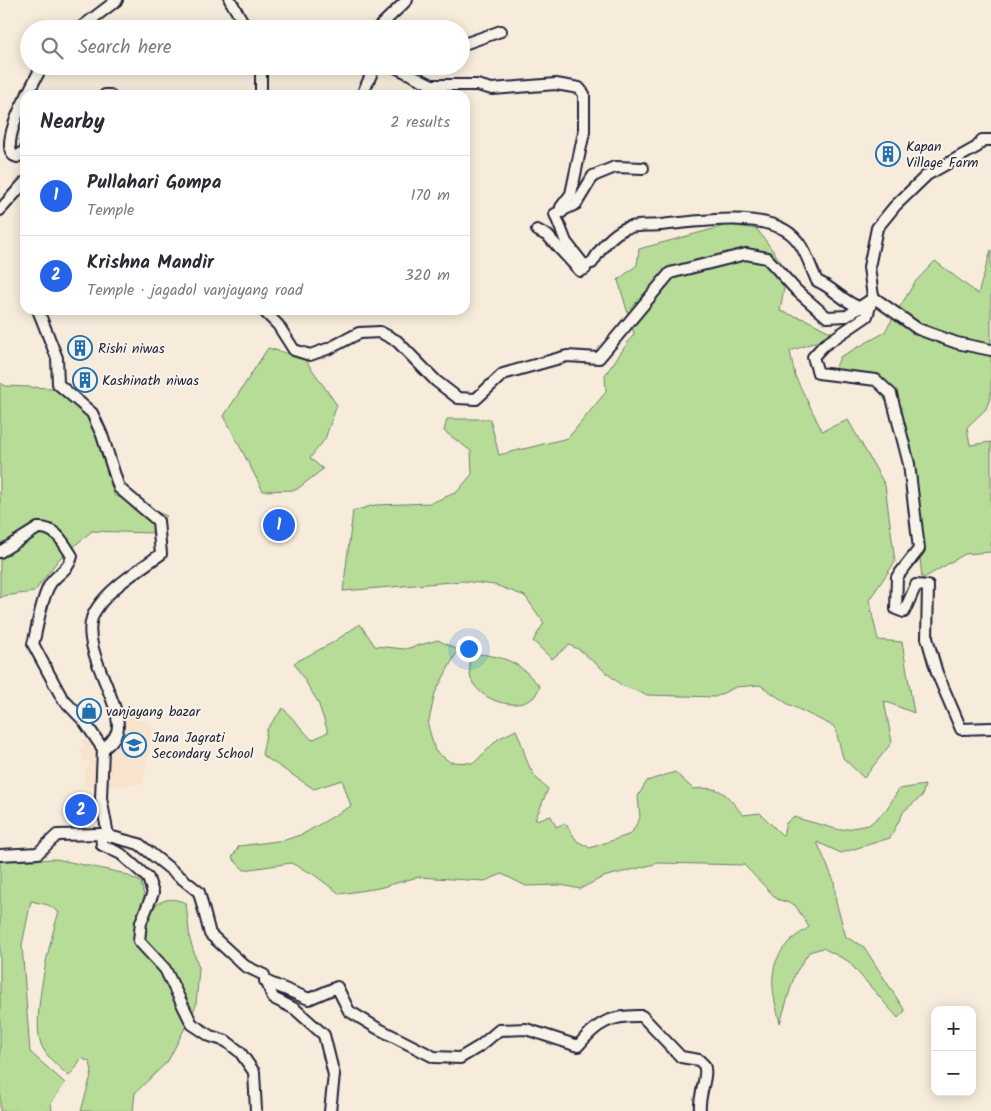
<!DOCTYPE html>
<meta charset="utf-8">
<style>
:root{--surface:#fff;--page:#f2f2f3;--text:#2b2b33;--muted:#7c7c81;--line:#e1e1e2;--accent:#2563eb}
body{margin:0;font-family:Kalam,sans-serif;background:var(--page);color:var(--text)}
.controls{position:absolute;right:15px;bottom:15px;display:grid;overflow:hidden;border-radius:10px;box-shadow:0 2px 12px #0003}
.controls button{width:45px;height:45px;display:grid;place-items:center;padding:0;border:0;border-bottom:1px solid var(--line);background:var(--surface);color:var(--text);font:25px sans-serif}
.you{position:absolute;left:468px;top:648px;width:18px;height:18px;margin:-12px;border:4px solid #fff;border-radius:50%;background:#1a73e8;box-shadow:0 0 0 8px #1a73e833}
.badge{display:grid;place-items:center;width:32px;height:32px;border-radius:50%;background:var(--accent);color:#fff;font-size:16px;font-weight:700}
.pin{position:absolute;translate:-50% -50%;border:2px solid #fff;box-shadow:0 1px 5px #0006}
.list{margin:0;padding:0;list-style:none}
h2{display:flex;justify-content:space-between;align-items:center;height:65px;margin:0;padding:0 20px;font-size:21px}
h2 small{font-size:16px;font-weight:400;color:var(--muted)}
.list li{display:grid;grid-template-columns:32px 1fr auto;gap:15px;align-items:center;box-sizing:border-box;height:80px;padding:0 20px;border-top:1px solid var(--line)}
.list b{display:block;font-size:19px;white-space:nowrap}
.list p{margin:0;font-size:16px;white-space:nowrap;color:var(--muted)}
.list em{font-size:16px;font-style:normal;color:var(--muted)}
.icon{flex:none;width:28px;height:28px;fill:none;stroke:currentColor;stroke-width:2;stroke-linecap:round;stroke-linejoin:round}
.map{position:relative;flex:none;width:991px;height:1111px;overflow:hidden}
.search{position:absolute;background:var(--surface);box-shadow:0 2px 12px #0003;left:20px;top:20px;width:450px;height:55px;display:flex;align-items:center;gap:12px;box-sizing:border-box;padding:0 18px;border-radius:28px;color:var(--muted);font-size:19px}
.panel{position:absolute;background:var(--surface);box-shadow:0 2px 12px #0003;left:20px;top:90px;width:450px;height:225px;border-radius:15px}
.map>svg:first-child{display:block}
.built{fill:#f8e3cc}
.green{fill:#b7dc97;stroke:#6c7f69}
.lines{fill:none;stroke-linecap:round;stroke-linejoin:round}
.minor-casing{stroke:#22223b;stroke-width:14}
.minor{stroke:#f7f3e8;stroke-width:10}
.labels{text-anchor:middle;stroke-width:4;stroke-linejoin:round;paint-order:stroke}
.poi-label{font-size:14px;fill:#22223b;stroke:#f7f3e8;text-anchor:start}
</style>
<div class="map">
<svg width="991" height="1111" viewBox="0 0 991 1111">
<rect width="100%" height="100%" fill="#f7ecdb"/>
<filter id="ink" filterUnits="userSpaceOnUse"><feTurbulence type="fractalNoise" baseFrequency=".02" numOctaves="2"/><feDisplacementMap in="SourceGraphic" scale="10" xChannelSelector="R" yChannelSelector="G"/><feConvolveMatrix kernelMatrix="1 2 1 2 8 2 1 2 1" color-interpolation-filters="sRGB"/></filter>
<g filter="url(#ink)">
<g class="built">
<path d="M 129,713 L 153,727 L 143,784 L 105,788 L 107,762 L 112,752 L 125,737 L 124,726 Z"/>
<path d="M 80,739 L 96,744 L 99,761 L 97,789 L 84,787 L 84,774 L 90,762 L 84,762 L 79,750 L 85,747 Z"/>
</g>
<g class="green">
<path d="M 728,225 L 757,229 L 787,270 L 780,311 L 807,320 L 836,335 L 790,351 L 795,376 L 822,431 L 848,420 L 885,485 L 895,562 L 869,600 L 878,640 L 902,642 L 914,713 L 884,701 L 892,742 L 864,778 L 843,758 L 835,727 L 788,704 L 760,685 L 736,687 L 715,697 L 647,695 L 621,685 L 580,650 L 569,645 L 552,659 L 533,641 L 544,623 L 525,596 L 495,585 L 463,581 L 343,591 L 353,511 L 375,505 L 431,503 L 457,492 L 472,474 L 471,451 L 444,431 L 447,419 L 490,419 L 499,455 L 568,438 L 606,392 L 605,375 L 634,334 L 618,280 L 637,265 L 639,249 Z"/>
<path d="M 991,250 L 991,396 L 986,409 L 967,427 L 970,445 L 991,442 L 991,552 L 965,554 L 922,579 L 912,477 L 895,415 L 873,382 L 834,372 L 840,357 L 884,333 L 915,282 L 935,261 L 978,294 Z"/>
<path d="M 268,348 L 304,358 L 337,405 L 325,439 L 310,458 L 323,469 L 296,490 L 263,491 L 224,416 Z"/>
<path d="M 0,383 L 6,386 L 74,389 L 93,406 L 112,447 L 114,495 L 167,516 L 151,533 L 92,531 L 59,559 L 34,592 L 4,596 L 0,598 Z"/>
<path d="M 360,624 L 375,646 L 405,649 L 438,640 L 458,650 L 435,693 L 428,725 L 435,751 L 450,762 L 474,763 L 498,739 L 516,730 C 528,756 524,770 548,789 L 535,820 L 551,816 L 556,827 L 565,823 L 577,841 L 590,848 L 631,834 L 640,818 L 638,796 L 647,781 L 675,772 L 693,789 C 723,786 725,793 743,815 L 760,813 L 783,836 L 786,823 L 793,817 L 840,830 L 869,825 L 886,810 L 899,789 L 925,785 L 922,796 L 904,811 L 890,838 L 841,853 L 817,842 L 834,881 L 836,902 L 846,937 L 864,947 L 905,1011 L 898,1018 L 848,961 L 823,948 L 809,952 L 795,974 L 780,1023 C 773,995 765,967 788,943 C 793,937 803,932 809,927 L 795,905 L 777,899 L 744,865 L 659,863 L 603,877 L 580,889 L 561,885 L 526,886 L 502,874 L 485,881 L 418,877 L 379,888 L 340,894 L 313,874 L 291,863 L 244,870 L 232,858 L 239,846 L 285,840 L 303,834 L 351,806 L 342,780 L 314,789 L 262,755 L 267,729 L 283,708 L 312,740 L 328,732 L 318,702 L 294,663 L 332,643 Z"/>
<path d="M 480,654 C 510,658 521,664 540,687 C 538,690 536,695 534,697 C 516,713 479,700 471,679 C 469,674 470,666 470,660 Z"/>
<path d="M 56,859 L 122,873 L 141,882 L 145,900 L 139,914 L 145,915 C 158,901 168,895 186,903 L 190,940 L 199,968 L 196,1006 L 168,1061 L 135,1093 L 133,1111 L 81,1111 L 92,1072 L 90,1062 L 81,1058 L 76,1068 L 69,1076 C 60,1068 45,1056 41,1044 C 31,1019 50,939 59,912 L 48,905 L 31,901 L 22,945 L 30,1052 L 65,1083 L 51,1103 L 52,1111 L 0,1111 L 0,861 Z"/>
</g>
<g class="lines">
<defs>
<g id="minor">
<path d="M 230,0 L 247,29"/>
<path d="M 79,29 L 117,0"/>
<path d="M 377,29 L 407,0"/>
<path d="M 461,45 L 501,31"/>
<path d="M 393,66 L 432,85 L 477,85 L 492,89 L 556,84 L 579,88 L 584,94 L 584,132 L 571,194 L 561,207 L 562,212"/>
<path d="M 27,95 L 42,66"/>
<path d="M 105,95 L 110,95"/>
<path d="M 261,95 L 261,66"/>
<path d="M 362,95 L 375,66"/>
<path d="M 25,99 C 18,112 0,153 17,157 L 25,150"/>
<path d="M 991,140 L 982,140 L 977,147 L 927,175 L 895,206 L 877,228 L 869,267 L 873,297 L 867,316 L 823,346 L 813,357 L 818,373 L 876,380 L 891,394 L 909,464 L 919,549 L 897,577 L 896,609 L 904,612 L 916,585 L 928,586 L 927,638 L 937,673 L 961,729 L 991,728"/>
<path d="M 643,168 L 615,167 L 593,176 L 576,204 L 555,214 L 566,242 L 584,265 L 592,263 C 600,249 610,235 626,228 C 635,225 650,226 660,225 C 695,222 753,212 785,230 C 804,241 808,262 817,281 C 834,288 843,302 861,308"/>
<path d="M 0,210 L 25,182"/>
<path d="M 537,230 L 548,236 L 580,271 L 585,269 L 584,265"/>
<path d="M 873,297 L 918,329 L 957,343 L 991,350"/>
<path d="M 38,310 L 57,358 L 58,384 L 92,413 L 102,435 L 119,488 L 158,521 L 161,554 C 140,569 101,593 92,618 C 81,651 125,707 117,732 C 114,740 109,744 103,749"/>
<path d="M 263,310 L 278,325 L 294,350 L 310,355 L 330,348 L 359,333 L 380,332 L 397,341 L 436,381 L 458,398 L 476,399 L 503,374 L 567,356 L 599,358 L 670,273 L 746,254 L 767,258 L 797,291 L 827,317 L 847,316 L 873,298"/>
<path d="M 0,552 L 38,528 C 56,527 63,542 72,556 C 69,571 55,574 49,586 C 40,603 38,626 33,644 L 62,698 L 84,721 L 103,749 L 101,798 L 108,835"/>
<path d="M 101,834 L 102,845 L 121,854 L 148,878 L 153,893 L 141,922 L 139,941 L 165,969 L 192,1024 L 210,1036 L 226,1041 L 240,1052 L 254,1072 L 256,1111"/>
<path d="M 0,855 L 38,853 L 57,835 L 101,834 L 139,844 L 199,892 L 210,934 L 245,966 L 264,975 L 273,998 L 295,1009 L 324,1035 L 334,1075 L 330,1111"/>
<path d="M 265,981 L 309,999 L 337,987 L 349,1011 L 377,1028 L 434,1057 L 460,1058 L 480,1046 L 499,1030 L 526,1029 L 578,1046 C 597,1022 612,1015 642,1016 L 681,1057 L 699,1060 L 704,1065 C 709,1075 698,1096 700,1111"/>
</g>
</defs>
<use href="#minor" class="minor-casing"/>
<use href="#minor" class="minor"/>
</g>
</g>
<defs>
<symbol id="building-ring" viewBox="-11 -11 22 22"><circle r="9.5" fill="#f7f3e8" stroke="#1f6fb2" stroke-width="1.5"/><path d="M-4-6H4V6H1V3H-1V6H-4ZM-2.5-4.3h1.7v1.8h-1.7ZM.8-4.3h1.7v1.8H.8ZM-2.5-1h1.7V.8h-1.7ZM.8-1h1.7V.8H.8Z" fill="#1f6fb2"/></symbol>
<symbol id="shop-ring" viewBox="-11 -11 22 22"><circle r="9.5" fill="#f7f3e8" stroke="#1f6fb2" stroke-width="1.5"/><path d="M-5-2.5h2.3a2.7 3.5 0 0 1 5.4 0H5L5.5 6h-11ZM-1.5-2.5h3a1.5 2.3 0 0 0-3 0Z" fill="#1f6fb2"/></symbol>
<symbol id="school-ring" viewBox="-11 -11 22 22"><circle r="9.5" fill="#f7f3e8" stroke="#1f6fb2" stroke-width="1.5"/><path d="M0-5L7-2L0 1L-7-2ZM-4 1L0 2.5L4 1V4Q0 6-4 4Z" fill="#1f6fb2"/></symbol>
</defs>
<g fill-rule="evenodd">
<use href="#building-ring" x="874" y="140" width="28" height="28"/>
<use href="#building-ring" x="66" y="334" width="28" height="28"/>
<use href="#building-ring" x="71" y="366" width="28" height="28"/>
<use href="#shop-ring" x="75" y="697" width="28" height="28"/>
<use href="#school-ring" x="120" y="731" width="28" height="28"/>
</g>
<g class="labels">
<g class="poi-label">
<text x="906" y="151">Kapan<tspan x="906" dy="16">Village Farm</tspan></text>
<text x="98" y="353">Rishi niwas</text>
<text x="102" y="385">Kashinath niwas</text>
<text x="106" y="716">vanjayang bazar</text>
<text x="152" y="742">Jana Jagrati<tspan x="152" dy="16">Secondary School</tspan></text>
</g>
</g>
</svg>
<div class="controls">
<button>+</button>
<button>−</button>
</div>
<div class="you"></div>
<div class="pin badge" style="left:279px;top:525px">1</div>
<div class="pin badge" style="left:81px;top:810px">2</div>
<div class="search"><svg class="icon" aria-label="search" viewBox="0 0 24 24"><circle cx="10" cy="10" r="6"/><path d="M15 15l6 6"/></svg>Search here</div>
<section class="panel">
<h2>Nearby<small>2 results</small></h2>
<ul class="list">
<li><span class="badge">1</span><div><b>Pullahari Gompa</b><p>Temple</p></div><em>170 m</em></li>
<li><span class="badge">2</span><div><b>Krishna Mandir</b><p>Temple · jagadol vanjayang road</p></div><em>320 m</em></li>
</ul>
</section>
</div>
